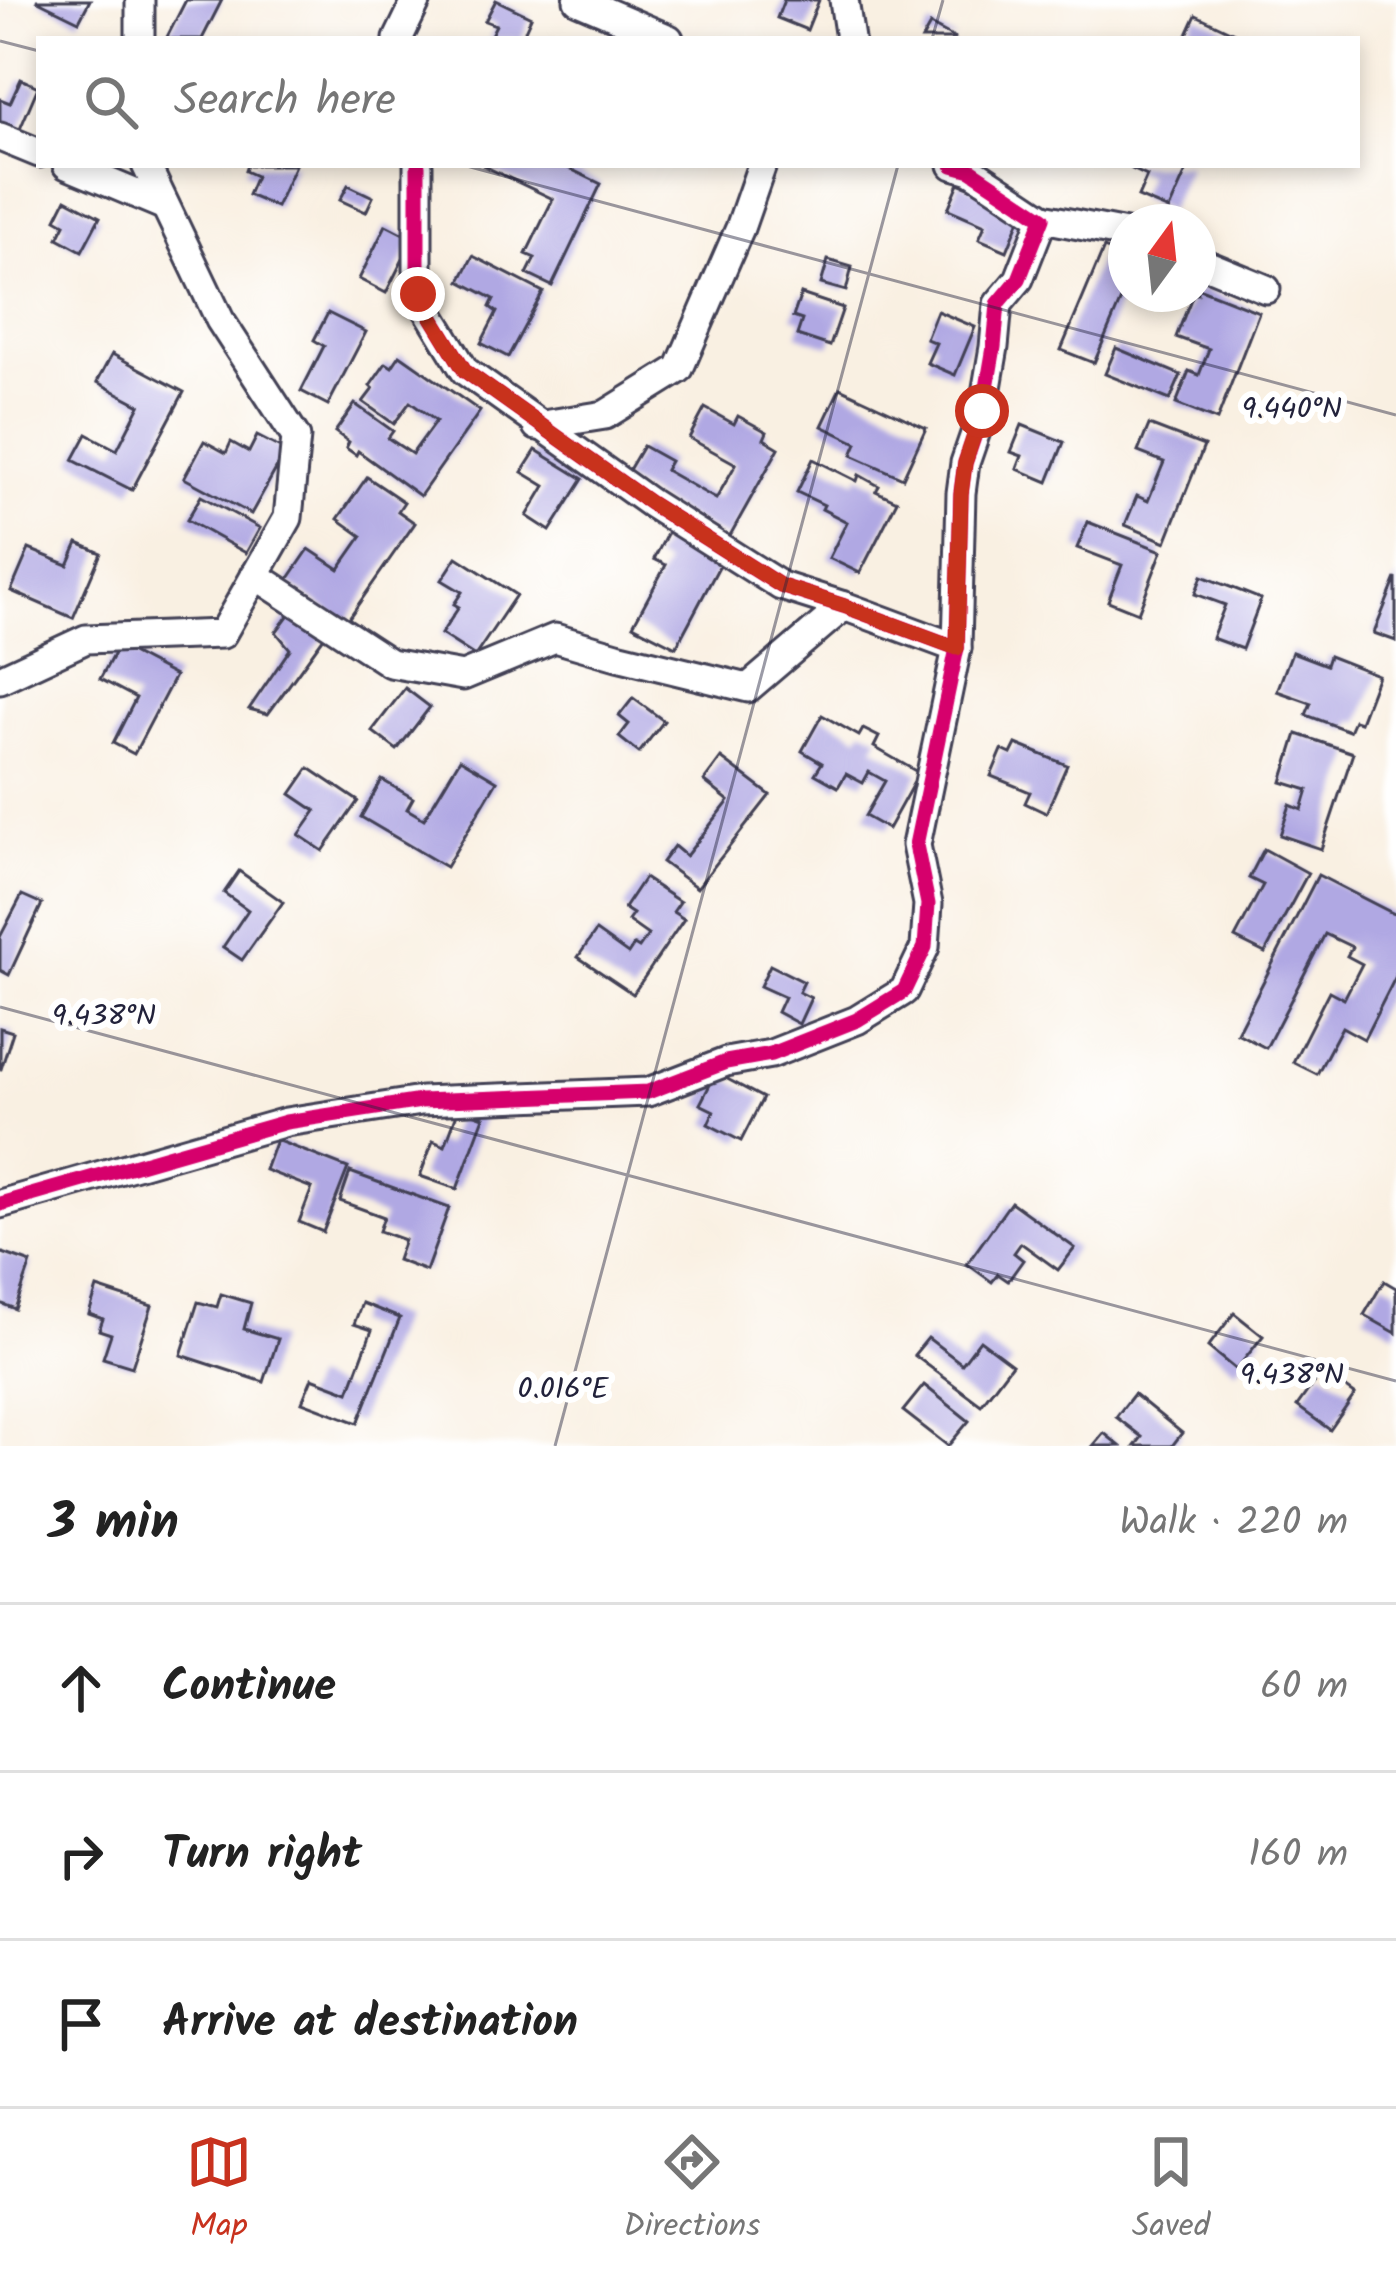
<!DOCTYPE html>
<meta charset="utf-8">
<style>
:root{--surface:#fff;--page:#f6f6f6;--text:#222;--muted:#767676;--line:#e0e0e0;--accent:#c8321e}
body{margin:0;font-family:Kalam,sans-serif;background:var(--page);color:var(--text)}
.compass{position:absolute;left:1108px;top:204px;width:108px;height:108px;border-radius:50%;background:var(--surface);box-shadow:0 6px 18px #0003;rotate:15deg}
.stop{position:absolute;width:36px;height:36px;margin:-27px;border:9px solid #c8321e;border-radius:50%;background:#fff}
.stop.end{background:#c8321e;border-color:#fff;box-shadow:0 3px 12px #0008}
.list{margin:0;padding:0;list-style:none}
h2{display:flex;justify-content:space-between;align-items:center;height:156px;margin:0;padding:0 48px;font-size:51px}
h2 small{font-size:39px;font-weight:400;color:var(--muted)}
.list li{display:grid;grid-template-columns:78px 1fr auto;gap:36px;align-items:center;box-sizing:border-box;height:168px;padding:0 48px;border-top:3px solid var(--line)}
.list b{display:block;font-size:45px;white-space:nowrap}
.list em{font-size:39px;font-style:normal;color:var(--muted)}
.icon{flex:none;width:66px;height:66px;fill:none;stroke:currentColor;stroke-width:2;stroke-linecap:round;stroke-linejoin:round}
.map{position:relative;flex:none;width:1396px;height:1446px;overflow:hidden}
.search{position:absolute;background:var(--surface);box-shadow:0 6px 18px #0003;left:36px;right:36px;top:36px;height:132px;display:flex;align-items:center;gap:30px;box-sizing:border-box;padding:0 42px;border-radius:0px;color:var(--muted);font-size:45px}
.sheet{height:660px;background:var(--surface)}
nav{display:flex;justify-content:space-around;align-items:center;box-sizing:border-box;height:168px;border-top:3px solid var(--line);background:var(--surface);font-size:33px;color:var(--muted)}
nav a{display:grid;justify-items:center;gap:6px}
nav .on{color:var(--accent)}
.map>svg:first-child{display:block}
.building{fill:#b0a8e3}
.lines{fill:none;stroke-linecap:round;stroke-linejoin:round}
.street-casing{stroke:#424154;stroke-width:33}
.street{stroke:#fff;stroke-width:27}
.cycleway-casing{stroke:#fff;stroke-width:22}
.cycleway{stroke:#d6006c;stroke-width:15}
.route{stroke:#c8321e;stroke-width:15}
.ticks{fill:none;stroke:#22223b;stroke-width:3;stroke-opacity:0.45}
.ticks-label{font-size:30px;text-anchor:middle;fill:#22223b;stroke:#fff;stroke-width:12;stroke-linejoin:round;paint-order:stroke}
</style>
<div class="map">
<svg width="1396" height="1446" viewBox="0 0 1396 1446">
<rect width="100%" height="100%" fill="#fff"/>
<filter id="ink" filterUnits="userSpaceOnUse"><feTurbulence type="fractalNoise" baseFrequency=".00833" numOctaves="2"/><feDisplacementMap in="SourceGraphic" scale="24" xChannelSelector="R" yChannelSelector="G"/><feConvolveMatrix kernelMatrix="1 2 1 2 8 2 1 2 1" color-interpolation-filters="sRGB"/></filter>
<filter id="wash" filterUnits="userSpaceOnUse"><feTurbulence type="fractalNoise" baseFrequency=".004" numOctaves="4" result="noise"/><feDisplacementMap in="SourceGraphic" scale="48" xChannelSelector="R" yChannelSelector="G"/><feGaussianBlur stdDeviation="2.7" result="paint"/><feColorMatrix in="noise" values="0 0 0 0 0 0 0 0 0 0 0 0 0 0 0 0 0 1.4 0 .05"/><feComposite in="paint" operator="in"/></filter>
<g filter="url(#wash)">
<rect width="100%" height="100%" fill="#f9f0e2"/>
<g id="blocks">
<g class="building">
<path d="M 36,0 L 90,0 L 79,21 Z"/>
<path d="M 186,0 L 222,0 L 202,39 L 166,39 Z"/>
<path d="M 496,0 L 531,17 L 521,39 L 489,39 L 496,25 L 485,21 Z"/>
<path d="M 784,0 L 819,0 L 807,30 L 777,18 Z"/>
<path d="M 1196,15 L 1247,39 L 1185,39 Z"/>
<path d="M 930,25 L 956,39 L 922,39 Z"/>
<path d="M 21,79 L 38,87 L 17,136 L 0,128 L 0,99 L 10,103 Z"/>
<path d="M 247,165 L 295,165 L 276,207 L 248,195 L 256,176 L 245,171 Z"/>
<path d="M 482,165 L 562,165 L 601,184 L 552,286 L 527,274 L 535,258 L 526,254 L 553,199 Z"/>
<path d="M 1134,165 L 1189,165 L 1169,210 L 1138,197 L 1147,176 L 1132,169 Z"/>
<path d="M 959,183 L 1024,209 L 1007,251 L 979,239 L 985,225 L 948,209 Z"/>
<path d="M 348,185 L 373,197 L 366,212 L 340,200 Z"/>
<path d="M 66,199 L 100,217 L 82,251 L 58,238 L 65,224 L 56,219 Z"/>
<path d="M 386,225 L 413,239 L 386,293 L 359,279 Z"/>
<path d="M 1104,248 L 1126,258 L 1126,288 L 1094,363 L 1061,350 Z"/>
<path d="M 473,256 L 543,292 L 508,357 L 481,343 L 497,312 L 490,307 L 494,299 L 460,281 Z"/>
<path d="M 828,260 L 852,267 L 846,291 L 821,284 Z"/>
<path d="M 1198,288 L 1259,312 L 1217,420 L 1176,404 L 1189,371 L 1199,375 L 1209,349 L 1176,337 L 1193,294 L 1198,294 Z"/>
<path d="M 801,294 L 843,308 L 830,346 L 797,335 L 802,320 L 793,317 Z"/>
<path d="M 937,311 L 975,327 L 955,375 L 927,363 L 936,343 L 926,339 Z"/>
<path d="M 328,313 L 366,332 L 328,405 L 301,391 L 324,346 L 314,340 Z"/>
<path d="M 1116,348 L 1181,375 L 1170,400 L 1105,374 Z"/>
<path d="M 112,354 L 184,392 L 132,490 L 73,460 L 87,434 L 117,450 L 140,405 L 97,382 Z"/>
<path d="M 400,355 L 480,411 L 420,496 L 358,451 L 356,455 L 346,448 L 349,442 L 335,432 L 355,404 L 393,431 L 388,438 L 412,454 L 436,421 L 410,402 L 394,424 L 363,402 L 373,389 L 370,386 L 386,363 L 392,367 Z"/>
<path d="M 840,388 L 926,428 L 903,478 L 852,455 L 857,443 L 822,426 Z"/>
<path d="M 705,408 L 734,424 L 738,416 L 767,432 L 764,439 L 779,448 L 728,539 L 623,480 L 643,446 L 670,461 L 665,470 L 716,499 L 736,464 L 689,438 Z"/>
<path d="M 1022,425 L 1064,442 L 1048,482 L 1017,469 L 1022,456 L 1011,452 Z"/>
<path d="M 1149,425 L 1204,446 L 1166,542 L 1125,525 L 1137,496 L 1148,501 L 1164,462 L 1138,452 Z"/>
<path d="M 257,436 L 286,451 L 251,514 L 184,478 L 204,441 L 226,453 L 231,442 L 249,452 Z"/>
<path d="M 536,450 L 583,479 L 550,531 L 527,516 L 545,486 L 522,472 Z"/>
<path d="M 813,459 L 857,481 L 859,475 L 879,486 L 876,491 L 897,501 L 860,573 L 829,558 L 847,522 L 822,509 L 824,505 L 797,492 Z"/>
<path d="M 367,477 L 404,502 L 398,511 L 415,523 L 346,622 L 287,581 L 309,549 L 339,569 L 362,536 L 338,519 Z"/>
<path d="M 201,496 L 260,528 L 246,553 L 187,520 Z"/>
<path d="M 1088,522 L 1162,551 L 1138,613 L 1108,601 L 1122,565 L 1077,548 Z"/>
<path d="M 670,528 L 724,557 L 676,647 L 633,625 L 666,565 L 654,559 Z"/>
<path d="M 78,543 L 101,553 L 73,618 L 11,591 L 29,549 L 68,565 Z"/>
<path d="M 457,557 L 516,595 L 475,656 L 441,634 L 459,607 L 454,604 L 462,592 L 442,580 Z"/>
<path d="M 1202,576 L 1261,599 L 1242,649 L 1212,638 L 1225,605 L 1195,594 Z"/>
<path d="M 1396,578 L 1396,641 L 1374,633 Z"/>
<path d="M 290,613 L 324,637 L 268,714 L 249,709 L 290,649 L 276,632 Z"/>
<path d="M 118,646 L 175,676 L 134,754 L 113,743 L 136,698 L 100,679 Z"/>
<path d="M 1292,652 L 1326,665 L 1329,656 L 1378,675 L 1360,722 L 1354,720 L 1349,731 L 1306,715 L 1311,703 L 1277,691 Z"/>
<path d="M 405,688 L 430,707 L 397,750 L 372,731 Z"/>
<path d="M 633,698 L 664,721 L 639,753 L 619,737 L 629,724 L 619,716 Z"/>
<path d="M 822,715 L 859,736 L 863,729 L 879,737 L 874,747 L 919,773 L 888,829 L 865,816 L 885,781 L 869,772 L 863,783 L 846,774 L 838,787 L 815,774 L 822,763 L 802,751 Z"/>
<path d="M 1297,734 L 1353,753 L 1321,849 L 1280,835 L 1290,805 L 1302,810 L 1308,790 L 1282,782 Z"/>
<path d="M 1016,744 L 1067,765 L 1046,813 L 1025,803 L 1030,792 L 991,776 L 1002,750 L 1011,754 Z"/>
<path d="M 721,758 L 770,795 L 697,888 L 662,862 L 674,846 L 686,856 L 729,801 L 704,781 Z"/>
<path d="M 460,759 L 497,781 L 446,867 L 361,817 L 382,780 L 413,798 L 407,809 L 424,819 Z"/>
<path d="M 309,768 L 358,801 L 323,851 L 299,835 L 316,811 L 291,794 Z"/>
<path d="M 1264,849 L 1308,873 L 1265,953 L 1235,938 L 1263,885 L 1249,878 Z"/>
<path d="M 239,871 L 283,902 L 242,960 L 223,947 L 248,910 L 224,893 Z"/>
<path d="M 1318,875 L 1396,915 L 1396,976 L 1364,1039 L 1342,1027 L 1317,1074 L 1293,1062 L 1329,991 L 1344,999 L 1362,964 L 1347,956 L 1352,947 L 1325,934 L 1266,1048 L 1237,1033 Z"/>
<path d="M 644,878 L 680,902 L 673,912 L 684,919 L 633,994 L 578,957 L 596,931 L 628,954 L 634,945 L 639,948 L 648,935 L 628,921 L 633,914 L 624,908 Z"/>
<path d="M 22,895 L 42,904 L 9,975 L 0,970 L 0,937 Z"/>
<path d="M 770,965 L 804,982 L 799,992 L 811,998 L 799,1024 L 777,1012 L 784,997 L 760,986 Z"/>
<path d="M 0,1028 L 13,1032 L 1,1069 L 0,1069 Z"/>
<path d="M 716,1073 L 763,1098 L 741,1141 L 708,1124 L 714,1111 L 700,1104 Z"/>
<path d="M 459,1108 L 484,1117 L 457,1189 L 420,1176 L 433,1141 L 445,1146 Z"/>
<path d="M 276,1140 L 348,1168 L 323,1232 L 299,1222 L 312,1188 L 265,1170 Z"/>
<path d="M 350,1172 L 449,1208 L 426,1271 L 397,1260 L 404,1240 L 379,1231 L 384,1217 L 340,1201 Z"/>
<path d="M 1011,1202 L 1075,1248 L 1058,1270 L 1021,1243 L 1014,1253 L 1023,1260 L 1008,1281 L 998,1274 L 992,1282 L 967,1264 Z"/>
<path d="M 0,1252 L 31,1263 L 15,1309 L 0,1303 Z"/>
<path d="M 1384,1281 L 1396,1288 L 1396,1333 L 1364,1315 Z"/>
<path d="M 97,1288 L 152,1306 L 132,1367 L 103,1358 L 111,1334 L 99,1330 L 103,1319 L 89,1314 Z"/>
<path d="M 221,1294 L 251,1303 L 244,1329 L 278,1339 L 264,1382 L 181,1355 L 198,1302 L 217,1307 Z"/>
<path d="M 362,1303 L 400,1318 L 358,1423 L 302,1402 L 312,1378 L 349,1392 L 372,1330 L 354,1324 Z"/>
<path d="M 1234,1313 L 1263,1336 L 1236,1370 L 1208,1347 Z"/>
<path d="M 928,1338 L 962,1364 L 980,1340 L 1012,1364 L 981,1405 L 914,1355 Z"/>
<path d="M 1322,1371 L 1355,1394 L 1330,1430 L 1297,1406 Z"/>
<path d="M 924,1385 L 969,1421 L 948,1446 L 903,1411 Z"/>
<path d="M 1134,1394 L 1182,1433 L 1172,1446 L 1135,1446 L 1142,1437 L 1116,1417 Z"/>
<path d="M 1104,1433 L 1120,1446 L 1093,1446 Z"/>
</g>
</g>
</g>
<g filter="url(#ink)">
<use href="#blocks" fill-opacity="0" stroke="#424154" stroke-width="3"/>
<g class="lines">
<defs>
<g id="street">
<path d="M 578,0 L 669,39"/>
<path d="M 844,0 L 850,39"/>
<path d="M 140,39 L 140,0"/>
<path d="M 398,39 L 417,0"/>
<path d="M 0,137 L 39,153"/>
<path d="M 67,165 L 165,206"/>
<path d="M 418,165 L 418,294 L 465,371 L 650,503 L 781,586 L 844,606 L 957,648"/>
<path d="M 1043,218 L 1126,234"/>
<path d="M 1198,261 L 1266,289"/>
<path d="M 537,426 L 605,415 L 679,369 L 740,228 L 762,165"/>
<path d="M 255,575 L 390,663 L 463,676 L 555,638 L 617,656 L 748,688 L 844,606"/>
<path d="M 0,679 L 86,639 L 222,634 L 288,518 L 296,437 L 220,320 L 146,165"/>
<path d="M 0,1204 L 286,1122 L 421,1101 L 648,1092 L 726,1062 L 771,1054 L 857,1020 L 904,991 L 925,947 L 928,904 L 916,845 L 957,648 L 961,493 L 965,463 L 983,411 L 994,347 L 998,304 L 1019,279 L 1043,218 L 971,170 L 953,165"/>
</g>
</defs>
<use href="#street" class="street-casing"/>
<use href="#street" class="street"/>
<defs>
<g id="cycleway">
<path d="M 418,165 L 418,294 L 465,371 L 650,503 L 781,586 L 844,606 L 957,648"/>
<path d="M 0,1204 L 286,1122 L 421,1101 L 648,1092 L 726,1062 L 771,1054 L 857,1020 L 904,991 L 925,947 L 928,904 L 916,845 L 957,648 L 961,493 L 965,463 L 983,411 L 994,347 L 998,304 L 1019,279 L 1043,218 L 971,170 L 953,165"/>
</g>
</defs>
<use href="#cycleway" class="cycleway-casing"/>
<use href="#cycleway" class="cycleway"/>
</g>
</g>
<g class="lines" filter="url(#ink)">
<path class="route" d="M 418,294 L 465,371 L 650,503 L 781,586 L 844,606 L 957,648 L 961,494 L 965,463 L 982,411"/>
</g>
<path class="ticks" d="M 932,39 L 943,0M 0,41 L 39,51M 463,165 L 1396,415M 0,1007 L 1396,1381M 555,1446 L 898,165"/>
<g class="ticks-label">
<text x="1292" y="418">9.440°N</text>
<text x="104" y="1025">9.438°N</text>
<text x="1292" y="1384">9.438°N</text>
<text x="563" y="1398">0.016°E</text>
</g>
</svg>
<svg class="compass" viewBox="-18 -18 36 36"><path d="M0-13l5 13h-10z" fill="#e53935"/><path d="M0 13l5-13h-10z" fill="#767676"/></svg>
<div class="stop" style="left:982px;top:411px"></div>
<div class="stop end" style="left:418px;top:294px"></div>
<div class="search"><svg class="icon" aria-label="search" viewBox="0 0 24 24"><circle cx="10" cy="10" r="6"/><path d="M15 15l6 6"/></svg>Search here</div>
</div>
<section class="sheet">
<h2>3 min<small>Walk · 220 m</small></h2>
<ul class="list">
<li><svg class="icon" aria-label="ahead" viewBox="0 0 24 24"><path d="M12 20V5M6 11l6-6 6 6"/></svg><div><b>Continue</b></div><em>60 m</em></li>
<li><svg class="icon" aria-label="right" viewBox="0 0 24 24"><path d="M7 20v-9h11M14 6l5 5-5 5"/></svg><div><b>Turn right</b></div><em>160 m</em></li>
<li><svg class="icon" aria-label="arrive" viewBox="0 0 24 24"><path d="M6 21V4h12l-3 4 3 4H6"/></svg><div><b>Arrive at destination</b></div></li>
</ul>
</section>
<nav>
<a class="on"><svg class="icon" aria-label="map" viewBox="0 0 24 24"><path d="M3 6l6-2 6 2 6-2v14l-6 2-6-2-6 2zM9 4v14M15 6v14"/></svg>Map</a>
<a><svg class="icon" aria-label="directions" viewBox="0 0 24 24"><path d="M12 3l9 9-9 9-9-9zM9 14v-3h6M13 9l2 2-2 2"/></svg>Directions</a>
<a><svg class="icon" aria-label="saved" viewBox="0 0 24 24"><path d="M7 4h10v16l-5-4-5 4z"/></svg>Saved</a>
</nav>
